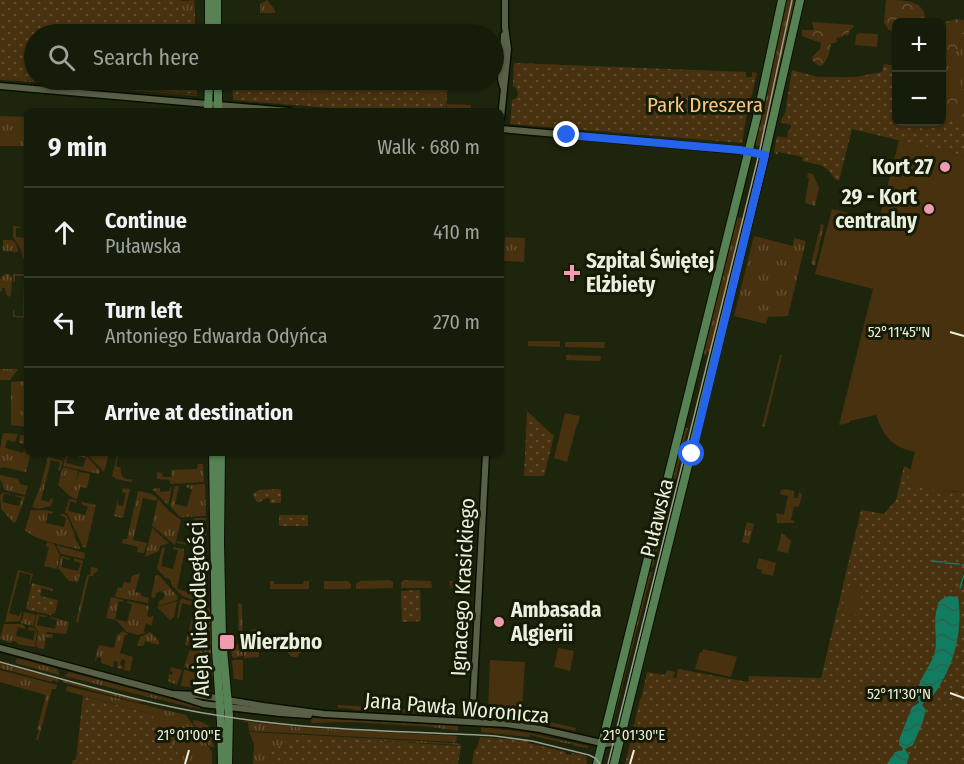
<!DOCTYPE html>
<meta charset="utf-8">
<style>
:root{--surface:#161c0a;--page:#1f2513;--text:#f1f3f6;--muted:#9ea19c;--line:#353a2b}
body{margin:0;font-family:"Fira Sans Condensed",sans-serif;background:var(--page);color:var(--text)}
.controls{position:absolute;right:18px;top:18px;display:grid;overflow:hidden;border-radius:9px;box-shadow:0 2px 4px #0004}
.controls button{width:54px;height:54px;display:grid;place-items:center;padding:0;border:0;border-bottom:2px solid var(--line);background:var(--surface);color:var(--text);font:30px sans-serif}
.stop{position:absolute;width:18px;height:18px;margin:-14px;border:4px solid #2563eb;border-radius:50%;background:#fff}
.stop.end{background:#2563eb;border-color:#fff;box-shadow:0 2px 6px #0008}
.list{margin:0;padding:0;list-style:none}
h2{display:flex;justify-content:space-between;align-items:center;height:78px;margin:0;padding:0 24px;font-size:26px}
h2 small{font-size:20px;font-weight:400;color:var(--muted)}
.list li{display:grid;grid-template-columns:39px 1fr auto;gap:18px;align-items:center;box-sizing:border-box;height:90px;padding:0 24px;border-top:2px solid var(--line)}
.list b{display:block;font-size:22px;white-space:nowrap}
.list p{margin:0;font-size:20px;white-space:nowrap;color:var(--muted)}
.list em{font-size:20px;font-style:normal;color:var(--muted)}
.icon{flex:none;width:33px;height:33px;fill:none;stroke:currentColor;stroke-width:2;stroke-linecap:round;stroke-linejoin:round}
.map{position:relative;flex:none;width:964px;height:764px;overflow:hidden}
.search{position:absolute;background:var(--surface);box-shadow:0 2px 4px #0004;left:24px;top:24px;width:480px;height:66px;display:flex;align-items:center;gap:15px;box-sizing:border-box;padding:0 21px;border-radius:33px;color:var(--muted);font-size:22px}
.panel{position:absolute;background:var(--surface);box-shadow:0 2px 4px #0004;left:24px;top:108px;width:480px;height:348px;border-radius:9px}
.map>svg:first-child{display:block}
.grass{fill:url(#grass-tufts)}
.forest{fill:url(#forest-crowns)}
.park{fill:url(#park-dots)}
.pitch{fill:#47310f}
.water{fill:url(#water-waves)}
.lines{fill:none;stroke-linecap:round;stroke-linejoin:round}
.stream{stroke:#127c61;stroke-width:1.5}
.minor-casing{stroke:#080e00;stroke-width:9}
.major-casing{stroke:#080e00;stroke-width:10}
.minor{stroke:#586147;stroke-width:6}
.major{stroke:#568254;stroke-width:8}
.tram{stroke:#9ba08e;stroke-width:1.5}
.route{stroke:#2563eb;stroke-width:8}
.ticks{fill:none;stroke:#eaefe0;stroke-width:2}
.poi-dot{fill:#f29ab0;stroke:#151b04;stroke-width:2}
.labels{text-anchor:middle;stroke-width:6;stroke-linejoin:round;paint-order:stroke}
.park-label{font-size:21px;fill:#f7c681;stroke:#151b04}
.poi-label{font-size:21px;font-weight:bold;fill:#eaefe0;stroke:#151b04;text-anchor:start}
.street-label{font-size:21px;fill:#eaefe0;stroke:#151b04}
.ticks-label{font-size:15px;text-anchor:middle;fill:#eaefe0;stroke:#151b04;stroke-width:6;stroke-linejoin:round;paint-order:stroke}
</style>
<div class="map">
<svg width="964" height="764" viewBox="0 0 964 764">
<defs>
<pattern id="grass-tufts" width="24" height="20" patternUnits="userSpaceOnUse" patternTransform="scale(1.5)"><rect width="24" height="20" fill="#47310f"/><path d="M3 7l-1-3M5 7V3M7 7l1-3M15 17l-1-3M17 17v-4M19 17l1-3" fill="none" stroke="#624f32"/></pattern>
<pattern id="forest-crowns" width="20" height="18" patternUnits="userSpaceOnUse" patternTransform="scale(1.5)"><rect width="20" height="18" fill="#47310f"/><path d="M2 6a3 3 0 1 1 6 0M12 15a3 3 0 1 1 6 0" fill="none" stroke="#624f32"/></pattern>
<pattern id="park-dots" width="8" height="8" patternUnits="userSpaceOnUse" patternTransform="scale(1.5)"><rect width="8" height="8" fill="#47310f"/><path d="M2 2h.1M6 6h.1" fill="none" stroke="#624f32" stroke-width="1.8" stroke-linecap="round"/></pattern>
<pattern id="water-waves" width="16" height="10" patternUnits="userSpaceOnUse" patternTransform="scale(1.5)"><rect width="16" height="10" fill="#127c61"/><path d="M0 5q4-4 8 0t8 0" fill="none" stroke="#2c6252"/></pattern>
</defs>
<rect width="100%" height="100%" fill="#1e250d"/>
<g class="grass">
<path d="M 180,0 L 183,1 L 194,0 L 195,11 L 180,11 Z"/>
<path d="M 267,0 L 275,10 L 275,13 L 260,13 L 260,4 Z"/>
<path d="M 786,0 L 795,1 L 762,146 L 757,146 L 755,142 Z"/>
<path d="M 964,34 L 964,90 L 946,86 L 944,76 L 947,61 L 953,55 L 959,47 L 961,36 Z"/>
<path d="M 0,78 L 198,95 L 196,96 L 186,95 L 20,81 L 0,80 Z"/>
<path d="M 0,116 L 27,117 L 27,146 L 0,146 Z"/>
<path d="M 808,173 L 813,174 L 819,188 L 815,206 L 805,203 L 809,178 L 807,177 Z"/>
<path d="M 737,217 L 745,219 L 711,352 L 707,351 L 705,356 L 703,353 Z"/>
<path d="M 821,224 L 824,225 L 815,265 L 811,264 Z"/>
<path d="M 13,226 L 21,227 L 21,228 L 16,228 L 16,237 L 27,238 L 27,261 L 25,263 L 20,248 L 13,237 Z"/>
<path d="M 754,236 L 793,246 L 794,238 L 806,241 L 788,316 L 768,317 L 766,324 L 734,316 Z"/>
<path d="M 505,237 L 525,238 L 524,262 L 504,261 Z"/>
<path d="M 3,240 L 12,240 L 16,244 L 18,250 L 17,252 L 3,251 Z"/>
<path d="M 5,274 L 9,274 L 12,278 L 11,295 L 9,297 L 6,294 L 5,288 L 2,288 L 2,291 L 0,292 L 0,279 Z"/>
<path d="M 13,274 L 26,274 L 27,277 L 27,318 L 13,317 L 13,310 L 14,310 L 15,316 L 23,316 L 24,276 L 15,276 L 15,282 L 13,282 Z"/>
<path d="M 528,341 L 560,341 L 560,347 L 528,346 Z"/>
<path d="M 565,342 L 605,342 L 604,348 L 565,347 Z"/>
<path d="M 566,355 L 601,356 L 600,361 L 566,360 Z"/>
<path d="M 780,355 L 782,355 L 765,426 L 762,427 Z"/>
<path d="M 0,369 L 18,369 L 10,380 L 0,380 Z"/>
<path d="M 27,381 L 25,425 L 27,427 L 11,425 L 11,382 Z"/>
<path d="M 685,428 L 688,428 L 653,567 L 651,567 Z"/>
<path d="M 3,433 L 18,434 L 15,442 L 7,440 L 5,448 L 23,453 L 25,444 L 19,443 L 20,435 L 27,436 L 27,453 L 31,453 L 26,472 L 2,467 L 0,469 L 0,449 Z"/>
<path d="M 67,453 L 76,454 L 75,456 L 68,454 L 66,463 L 83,467 L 86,458 L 78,456 L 79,455 L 88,457 L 100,471 L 99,474 L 63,466 Z"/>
<path d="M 81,453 L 92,453 L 105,456 L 106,453 L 109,453 L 104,472 L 88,455 Z"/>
<path d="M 118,453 L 119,453 L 116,466 L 121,468 C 119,475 125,481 133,479 L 131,482 L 116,479 L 112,476 Z"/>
<path d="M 48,457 L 63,461 L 60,471 L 58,470 L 60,462 L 51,460 L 41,500 L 49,502 L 51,498 L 53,499 L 51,506 L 38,509 L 32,507 L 40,488 Z"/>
<path d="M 198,464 L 203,464 L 204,482 L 170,484 L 170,480 L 157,479 L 157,472 L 162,473 L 163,477 L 172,477 L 171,470 L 197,469 Z"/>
<path d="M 63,467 L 78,471 L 76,482 L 79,472 L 90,474 L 87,488 L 80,487 L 77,499 L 71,497 L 58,485 Z"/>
<path d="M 0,475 L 18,479 L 20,484 L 28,486 L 25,495 L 5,490 L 0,479 Z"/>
<path d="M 205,484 L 206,516 L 180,517 L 170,506 L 175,486 L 179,486 L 175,504 L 187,507 L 192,489 L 186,487 L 187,485 Z"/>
<path d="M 172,487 L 168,505 L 152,489 L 160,488 L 160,492 L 170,491 L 170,488 Z"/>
<path d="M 123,488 L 130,489 L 123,518 L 114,516 L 118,498 L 118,505 L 123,506 L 126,493 L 122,492 Z"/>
<path d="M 785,489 L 794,491 L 794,498 L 798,498 L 799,492 L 802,494 L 800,503 L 798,507 L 794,506 L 791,520 L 795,521 L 793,523 L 777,523 L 776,513 L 784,515 L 788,496 L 780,494 L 781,490 Z"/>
<path d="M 138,491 L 152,494 L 157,498 L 157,501 L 143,498 L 133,540 L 147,543 L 144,553 L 137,552 L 138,547 L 122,543 L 123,539 L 127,539 Z"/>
<path d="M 3,492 L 11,494 L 11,495 L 4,493 L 2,502 L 19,506 L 22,498 L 15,496 L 15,495 L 25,497 L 16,522 L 14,523 L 1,509 L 0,495 Z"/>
<path d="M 69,499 L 77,500 L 76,503 L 70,501 L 68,511 L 85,515 L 88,507 L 81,504 L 82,502 L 96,505 L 86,548 L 83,547 L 68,515 L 65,512 Z"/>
<path d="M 158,499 L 169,511 L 181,520 L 175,545 L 152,526 Z"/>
<path d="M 31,510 C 39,511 45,509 53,512 L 52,514 L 48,513 L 46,523 L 64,527 L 66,518 L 60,515 L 60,514 L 64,514 L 67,516 L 75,535 L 74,536 L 80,548 L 79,549 C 63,545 36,541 25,530 Z"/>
<path d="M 195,518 L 206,518 L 206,541 C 198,546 186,545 177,543 L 177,541 L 185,543 L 187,540 L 193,541 L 197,522 L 192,521 Z"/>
<path d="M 747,522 L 754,524 L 749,544 L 742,542 Z"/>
<path d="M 152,528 L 169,543 L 160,546 L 159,551 L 145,557 Z"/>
<path d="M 782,533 L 791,541 L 788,553 L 777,551 Z"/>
<path d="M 47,542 L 54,544 L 60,555 L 57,569 L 44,566 L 49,547 L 46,546 Z"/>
<path d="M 56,545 L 85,553 L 84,559 L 61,554 Z"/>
<path d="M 165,547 L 161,566 L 173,569 L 178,550 L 173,549 L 173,547 L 184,549 L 184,555 L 177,589 L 199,595 L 200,598 L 198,601 L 182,596 L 171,584 L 171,581 L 168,578 L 166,578 L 157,569 L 162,548 Z"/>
<path d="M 61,556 L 70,558 L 69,560 L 63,558 L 61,567 L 78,571 L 81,563 L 74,561 L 74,558 L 83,561 L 78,582 L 69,581 L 58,568 Z"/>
<path d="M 759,558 L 776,563 L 773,576 L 761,573 L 762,570 L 756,568 Z"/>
<path d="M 91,567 L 97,568 L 98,570 L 94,574 L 93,576 L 89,576 L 78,623 L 76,622 L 87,575 L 90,575 Z"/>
<path d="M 18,570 L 33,574 L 30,584 L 29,583 L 31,575 L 20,572 L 9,613 L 19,616 L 21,612 L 22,612 L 20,621 L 5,622 Z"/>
<path d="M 649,572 L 652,572 L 614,718 L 612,718 Z"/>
<path d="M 140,573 L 135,592 L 141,593 L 141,596 L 149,598 L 148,603 L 115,597 L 118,587 L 122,588 L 124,582 L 130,583 L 132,576 Z"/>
<path d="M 156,575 L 159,575 L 178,597 L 177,600 L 158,606 L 159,601 L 163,599 L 165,595 L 161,591 L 156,593 L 155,598 L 151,597 Z"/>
<path d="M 390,580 L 393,582 L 393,588 L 356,589 L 356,584 L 360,581 Z"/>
<path d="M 404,580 L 431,581 L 432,588 L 401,588 L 401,583 Z"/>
<path d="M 471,580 L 471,587 L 451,588 L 449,581 Z"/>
<path d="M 270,581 L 274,581 L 274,584 L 303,584 L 304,581 L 309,581 L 309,589 L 270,589 Z"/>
<path d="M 324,581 L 348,581 L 351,584 L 351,589 L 324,589 Z"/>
<path d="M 111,597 L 123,600 L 123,602 L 119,601 L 115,619 L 127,622 L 132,604 L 127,603 L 127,601 L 149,606 L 147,616 L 149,617 L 154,616 L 151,626 L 146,623 L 144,631 L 145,633 L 138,635 L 127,632 L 116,620 L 106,618 Z"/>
<path d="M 182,599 L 198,603 L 188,646 L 185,645 L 195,606 L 182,603 L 179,618 L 177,618 L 180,600 Z"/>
<path d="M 177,601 L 174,617 L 170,620 L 157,607 Z"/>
<path d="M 200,603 L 205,607 L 202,647 L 192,646 L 190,643 Z"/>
<path d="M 238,603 L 242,604 L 243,656 L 234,658 L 232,656 L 231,648 L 239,643 Z"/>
<path d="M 207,606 L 210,609 L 213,676 L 203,665 Z"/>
<path d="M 24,612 L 36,615 L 33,626 L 21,623 Z"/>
<path d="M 37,614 L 47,616 L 46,617 L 39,616 L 37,625 L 55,629 L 57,620 L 50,618 L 50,617 L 69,622 L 66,634 L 46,632 L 47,634 L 53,634 L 52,638 L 46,637 L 44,649 L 38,648 L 36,646 L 38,631 L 34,626 Z"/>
<path d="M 4,624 L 20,624 L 25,626 L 25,629 L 18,627 L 16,636 L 33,640 L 35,631 L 28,630 L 29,627 L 34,628 L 37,632 L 35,647 L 17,644 L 17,642 L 12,641 L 11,643 L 0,639 Z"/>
<path d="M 257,628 L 259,632 L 259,657 L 244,658 L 244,633 Z"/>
<path d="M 123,631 L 128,634 L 127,635 L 125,635 L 120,653 L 133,657 L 130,671 L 124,670 L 125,660 L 122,659 L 120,664 L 123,667 L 123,669 L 117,668 L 118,662 L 114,661 L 113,667 L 101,663 L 101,658 L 97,657 L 96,661 L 95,660 L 99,645 L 114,648 L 117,635 Z"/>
<path d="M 150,632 L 159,641 L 159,645 L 145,641 L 143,646 L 137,646 L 140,637 Z"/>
<path d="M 297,639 L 302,641 L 302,650 L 297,657 L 292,657 L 288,653 L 288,642 L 290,640 Z"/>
<path d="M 191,648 L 203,649 L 200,671 L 184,667 L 188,654 Z"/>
<path d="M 17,658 L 57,669 L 59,672 L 59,675 L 15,663 Z"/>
<path d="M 234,660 L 242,660 L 243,661 L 243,678 L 242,680 L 234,679 L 232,661 Z"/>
<path d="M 0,663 L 58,679 L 58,682 L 53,680 L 52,682 L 0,668 Z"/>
<path d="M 171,667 L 182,670 L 177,685 L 168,681 L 169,674 L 172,675 L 173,672 L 170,671 Z"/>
<path d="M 0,670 L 57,685 L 56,689 L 52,689 L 38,740 L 36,740 L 39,730 L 37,730 L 46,695 L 0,682 Z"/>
<path d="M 184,670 L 201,674 L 199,686 L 197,688 L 181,686 Z"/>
<path d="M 69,672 L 200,707 L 200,709 L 144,696 L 64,676 Z"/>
<path d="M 63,680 L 143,701 L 143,702 L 136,702 L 62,682 Z"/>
<path d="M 67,686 L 186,715 L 212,752 L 212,764 L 185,764 L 151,714 L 66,691 Z"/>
<path d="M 338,705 L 459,712 L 458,715 L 353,710 L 353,709 L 338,708 Z"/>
<path d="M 482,713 L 523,716 L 576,728 L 575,731 L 524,720 L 484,717 L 482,716 Z"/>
<path d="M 312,718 L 458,726 L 458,731 L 432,727 L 351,722 L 311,723 Z"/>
<path d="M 194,720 C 213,724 212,729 214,747 L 210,747 L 193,723 Z"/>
<path d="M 243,721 L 308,728 L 457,736 L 456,742 L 249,731 L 248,722 L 243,722 Z"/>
<path d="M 481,727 L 530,733 L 588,746 L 588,748 L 575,746 L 570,743 L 569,744 L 530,735 L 529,737 L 481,732 Z"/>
<path d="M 249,732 L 456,743 L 461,745 L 295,736 L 271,752 L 270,764 L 253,764 L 254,744 Z"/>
</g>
<g class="forest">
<path d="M 886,0 C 904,0 927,0 925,22 L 927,22 L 896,22 L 896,33 L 889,30 L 884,23 Z"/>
<path d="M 957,19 L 964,20 L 964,34 L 961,36 L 959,47 L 953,55 L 947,61 L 944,76 L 946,86 L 957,79 L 962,89 L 964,90 L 964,128 L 942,121 L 942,25 L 943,25 L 944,22 Z"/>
<path d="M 812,22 L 853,25 L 854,27 L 849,31 L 848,36 L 844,34 L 842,37 L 836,38 L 837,42 L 831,44 C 830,52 828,59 822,66 L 817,65 L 812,60 L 812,57 L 820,49 L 821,43 L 802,36 L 802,30 L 814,30 Z"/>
</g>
<g class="park">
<path d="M 0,0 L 180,0 L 180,11 L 195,11 L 195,34 L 34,34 L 34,80 L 197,80 L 197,94 L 0,78 Z"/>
<path d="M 514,63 L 746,72 L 746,77 L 752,77 L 752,72 L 757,73 L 746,119 L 742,143 L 510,124 L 512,100 L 516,98 L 518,94 L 516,88 L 513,86 Z"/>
<path d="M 884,64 L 896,66 L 896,122 L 942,122 L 942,112 L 964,125 L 964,156 L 852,129 L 839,181 C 832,178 833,175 828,170 C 822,164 810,163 802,161 L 803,157 L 778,152 L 777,155 L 774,152 L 777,136 L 787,138 L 788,131 L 791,128 L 791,125 L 780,122 L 785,113 L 792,70 L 818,77 L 855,77 L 882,72 Z"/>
<path d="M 232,80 L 448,80 L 446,111 L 365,111 L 233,100 Z"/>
<path d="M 527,411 L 554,436 L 544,476 L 524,476 Z"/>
<path d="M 888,414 C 899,431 917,437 937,439 L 936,442 L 962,436 L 962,442 L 946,448 L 949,470 L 947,475 L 946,475 L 945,491 L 964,492 L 964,571 L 961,581 L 964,585 L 964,764 L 625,764 L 639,703 L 642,695 L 647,672 L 665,675 L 667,670 L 675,672 L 673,677 L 676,678 L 678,669 L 748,682 L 749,676 L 821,678 L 861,510 L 884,514 L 896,500 L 904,466 L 910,469 L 910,472 L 913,473 L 918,452 L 894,441 L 885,430 L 880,415 Z"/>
<path d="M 281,489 L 281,503 L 270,503 L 270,498 L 266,498 L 258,503 L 254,498 L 253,494 L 259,490 Z"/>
<rect x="279" y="515" width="29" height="11"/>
<path d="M 32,583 L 53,589 L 53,591 L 42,588 L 40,596 L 58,600 L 55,614 L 52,613 L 51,615 L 28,610 L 26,608 Z"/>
<path d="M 420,590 L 421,621 L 402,622 L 401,591 Z"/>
<path d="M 83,696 L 151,714 L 185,764 L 72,764 L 73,760 L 76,760 Z"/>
<path d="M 295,735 L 461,746 L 458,764 L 270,764 L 271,752 Z"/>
<path d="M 480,737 L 528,741 L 528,743 L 566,752 L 566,754 L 572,755 L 572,753 L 586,756 L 587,764 L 472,764 L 474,751 L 477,747 Z"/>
</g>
<g class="pitch">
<path d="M 859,33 L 878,34 L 877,47 L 855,45 L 856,35 Z"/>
<path d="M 334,80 L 347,82 L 356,90 L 360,89 L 361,82 L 365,82 L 366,89 L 368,88 L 368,83 L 371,82 L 358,80 L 377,81 L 376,90 L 373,90 L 370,84 L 368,89 L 365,91 L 363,89 L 365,85 L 363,84 L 360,90 L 356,92 L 346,83 Z"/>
<path d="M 302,81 L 325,82 L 325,95 L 302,93 Z"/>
<path d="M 424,86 L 442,87 L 441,97 L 423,95 Z"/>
<path d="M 447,104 L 471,105 L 471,111 L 447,111 Z"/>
<path d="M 899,140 L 964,156 L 964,492 L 934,490 L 907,483 L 915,452 C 891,447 884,436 876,415 L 850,421 L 849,423 L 839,425 L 873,289 L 815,274 L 832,209 L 879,220 Z"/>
<path d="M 565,413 L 580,416 L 578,424 L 577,424 L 567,462 L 554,458 Z"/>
<path d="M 850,585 L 864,589 L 855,617 L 840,612 Z"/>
<path d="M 558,648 L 574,651 L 570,671 L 554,667 Z"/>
<path d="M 703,649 L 737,657 L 731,677 L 695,669 L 700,652 L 702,653 Z"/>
<path d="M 490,660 L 525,662 L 522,711 L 488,709 Z"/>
</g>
<path class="water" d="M 949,596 L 958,597 C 964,633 952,673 929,701 L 924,702 L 922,705 L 926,710 L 922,724 L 913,745 L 905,749 L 909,756 L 907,764 L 887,764 L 895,752 L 903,750 L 902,747 L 899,745 L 899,740 L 912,707 L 919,703 C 913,684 928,671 934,655 C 939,641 932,625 937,608 C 938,606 938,602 941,600 C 942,599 947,597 949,596 Z"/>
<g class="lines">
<g class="stream">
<path d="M 931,561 L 943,562"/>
<path d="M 945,563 L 959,564"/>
<path d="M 962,565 L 964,565"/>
<path d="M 960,588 L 964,575"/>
</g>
<defs>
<g id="minor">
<path d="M 0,86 L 289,111"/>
<path d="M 503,87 L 501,79 L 504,35"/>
<path d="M 501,118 L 508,49 L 505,27 L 505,0"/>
<path d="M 501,129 L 748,151"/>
<path d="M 0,648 L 172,694 L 203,704 L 280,713 L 309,715"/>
<path d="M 172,694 L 198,695 L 263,706 L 324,714 L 507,724 L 540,729 L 606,744 L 617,742 L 620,739"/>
<path d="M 472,722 L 486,453"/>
</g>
<g id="major">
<path d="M 209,0 L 209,34"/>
<path d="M 217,0 L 217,34"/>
<path d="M 218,80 L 218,111"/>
<path d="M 208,111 L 209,80"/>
<path d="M 213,453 L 216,650 L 221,722 L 222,764"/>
<path d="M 221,453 L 220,543 L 222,638 L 229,715 L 228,764"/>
<path d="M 597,764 L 757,117 L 782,0"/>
<path d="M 614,764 L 762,167 L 800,0"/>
</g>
</defs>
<use href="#minor" class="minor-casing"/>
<use href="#major" class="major-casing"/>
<use href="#minor" class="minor"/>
<use href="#major" class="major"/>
<g class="tram">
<path d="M 0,662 C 73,682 147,705 222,716 C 312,731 404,731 495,736 L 532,741 L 589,755 L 595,758 L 600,764"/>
<path d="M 608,764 L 759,154 L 792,0"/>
</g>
</g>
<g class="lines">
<path class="route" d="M 567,135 L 740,150 L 765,155 L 692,454"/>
</g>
<path class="ticks" d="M 950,332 L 964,336M 950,693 L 964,698M 185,764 L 189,750M 630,764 L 634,750"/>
<g class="poi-dot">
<circle cx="945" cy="167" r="6"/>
<circle cx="929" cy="209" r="6"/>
<path d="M569 264h6v6h6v6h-6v6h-6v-6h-6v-6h6z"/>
<circle cx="499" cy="622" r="6"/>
<rect x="219" y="634" width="16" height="16" rx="3"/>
</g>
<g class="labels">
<g class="park-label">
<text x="705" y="112">Park Dreszera</text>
</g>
<g class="poi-label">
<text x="933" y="174" text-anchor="end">Kort 27</text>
<text x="917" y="204" text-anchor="end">29 - Kort<tspan x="917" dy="24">centralny</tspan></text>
<text x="586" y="268">Szpital Świętej<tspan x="586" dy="24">Elżbiety</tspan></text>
<text x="511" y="617">Ambasada<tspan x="511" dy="24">Algierii</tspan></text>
<text x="240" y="649">Wierzbno</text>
</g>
<g class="street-label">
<text transform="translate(657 518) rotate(-76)" y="7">Puławska</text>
<text transform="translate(463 587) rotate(-87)" y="7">Ignacego Krasickiego</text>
<text transform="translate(199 609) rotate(-92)" y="7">Aleja Niepodległości</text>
<text transform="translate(457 708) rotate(5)" y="7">Jana Pawła Woronicza</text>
</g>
</g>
<g class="ticks-label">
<text x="899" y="337">52°11'45"N</text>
<text x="899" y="699">52°11'30"N</text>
<text x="189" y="740">21°01'00"E</text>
<text x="634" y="740">21°01'30"E</text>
</g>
</svg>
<div class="controls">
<button>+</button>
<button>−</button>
</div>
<div class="stop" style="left:692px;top:454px"></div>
<div class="stop end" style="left:567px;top:135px"></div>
<div class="search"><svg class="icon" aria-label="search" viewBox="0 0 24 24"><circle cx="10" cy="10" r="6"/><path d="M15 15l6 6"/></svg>Search here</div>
<section class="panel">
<h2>9 min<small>Walk · 680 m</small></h2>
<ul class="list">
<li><svg class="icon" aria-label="ahead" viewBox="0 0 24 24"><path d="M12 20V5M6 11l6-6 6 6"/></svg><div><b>Continue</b><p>Puławska</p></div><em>410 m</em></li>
<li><svg class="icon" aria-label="left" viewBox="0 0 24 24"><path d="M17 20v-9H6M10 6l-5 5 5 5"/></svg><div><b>Turn left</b><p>Antoniego Edwarda Odyńca</p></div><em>270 m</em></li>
<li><svg class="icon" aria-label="arrive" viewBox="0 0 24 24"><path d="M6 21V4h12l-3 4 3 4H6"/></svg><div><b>Arrive at destination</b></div></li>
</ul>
</section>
</div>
